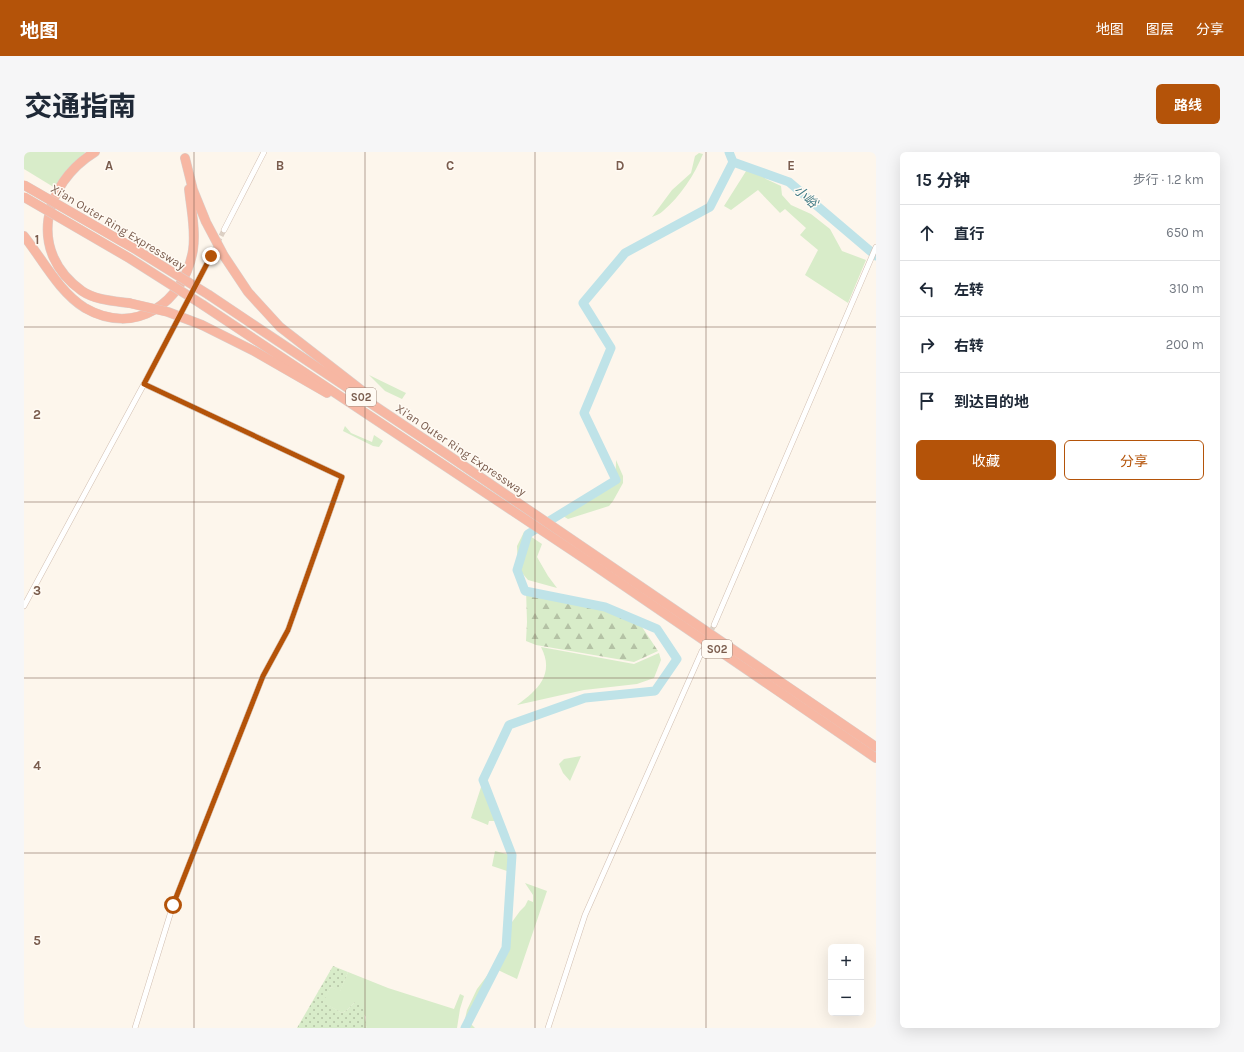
<!DOCTYPE html>
<html lang="zh">
<meta charset="utf-8">
<style>
:root{--surface:#fff;--page:#f6f6f7;--text:#1f2937;--muted:#747a83;--line:#e0e1e3;--accent:#b45309}
body{margin:0;font-family:Karla,"Noto Sans SC",sans-serif;background:var(--page);color:var(--text)}
.controls{position:absolute;right:12px;bottom:12px;display:grid;overflow:hidden;border-radius:6px;box-shadow:0 4px 16px #0002}
.controls button{width:36px;height:36px;display:grid;place-items:center;padding:0;border:0;border-bottom:1px solid var(--line);background:var(--surface);color:var(--text);font:20px sans-serif}
.stop{position:absolute;width:12px;height:12px;margin:-9px;border:3px solid #b45309;border-radius:50%;background:#fff}
.stop.end{background:#b45309;border-color:#fff;box-shadow:0 1px 4px #0008}
.list{margin:0;padding:0;list-style:none}
h2{display:flex;justify-content:space-between;align-items:center;height:52px;margin:0;padding:0 16px;font-size:17px}
h2 small{font-size:13px;font-weight:400;color:var(--muted)}
.list li{display:grid;grid-template-columns:26px 1fr auto;gap:12px;align-items:center;box-sizing:border-box;height:56px;padding:0 16px;border-top:1px solid var(--line)}
.list b{display:block;font-size:15px;white-space:nowrap}
.list em{font-size:13px;font-style:normal;color:var(--muted)}
.actions{display:flex;gap:8px;padding:12px 16px}
.actions a{flex:1;padding:9px 0;border:1px solid var(--accent);border-radius:6px;text-align:center;font-size:14px;color:var(--accent)}
.actions .main{background:var(--accent);color:#fff}
.icon{flex:none;width:22px;height:22px;fill:none;stroke:currentColor;stroke-width:2;stroke-linecap:round;stroke-linejoin:round}
.map{position:relative;flex:none;width:852px;height:876px;overflow:hidden;border-radius:6px}
header{display:flex;align-items:center;gap:24px;box-sizing:border-box;height:56px;padding:0 20px;background:var(--accent);color:#fff}
header strong{font-size:19px}
nav{display:flex;gap:22px;margin-inline-start:auto;font-size:14px}
.intro{display:flex;align-items:center;justify-content:space-between;box-sizing:border-box;height:96px;padding:0 24px}
h1{margin:0;font-size:28px}
.button{padding:10px 18px;border-radius:6px;background:var(--accent);color:#fff;font-size:14px;font-weight:700}
main{display:flex;gap:24px;padding:0 24px}
aside{flex:1;background:var(--surface);border-radius:6px;box-shadow:0 4px 16px #0002}
.map>svg:first-child{display:block}
.grass{fill:#d8ecc9}
.forest{fill:url(#forest-firs)}
.garden{fill:url(#garden-dots)}
.lines{fill:none;stroke-linecap:round;stroke-linejoin:round}
.river{stroke:#bfe3e8;stroke-width:9}
.street-tunnel{stroke:#dcd0c4;stroke-width:5;stroke-dasharray:5 2.5;stroke-linecap:butt}
.street-casing{stroke:#d1beb0;stroke-width:6}
.highway-casing{stroke:#dad1cd;stroke-width:10}
.street{stroke:#fff;stroke-width:5}
.highway{stroke:#f7b7a3;stroke-width:9}
.highway-bridge-casing{stroke:#dad1cd;stroke-width:10;stroke-linecap:butt}
.highway-bridge{stroke:#f7b7a3;stroke-width:9}
.route{stroke:#b45309;stroke-width:5}
.grid{fill:none;stroke:#7a5c4d;stroke-width:1;stroke-opacity:0.55}
.labels{text-anchor:middle;stroke-width:3;stroke-linejoin:round;paint-order:stroke}
.shield{fill:#fffaf3;stroke:#a28b7f;stroke-width:1}
.shield-label{font-size:11px;font-weight:bold;fill:#7a5c4d}
.street-label{font-size:12px;fill:#7a5c4d;stroke:#fffaf3}
.water-label{font-size:13px;font-style:italic;fill:#437c86;stroke:#fffaf3}
.grid-label{font-size:13px;text-anchor:middle;font-weight:bold;fill:#7a5c4d;stroke:#fffaf3;stroke-width:3;stroke-linejoin:round;paint-order:stroke}
</style>
<header>
<strong>地图</strong>
<nav><a>地图</a><a>图层</a><a>分享</a></nav>
</header>
<div class="intro"><h1>交通指南</h1><a class="button">路线</a></div>
<main>
<div class="map">
<svg width="852" height="876" viewBox="0 0 852 876">
<defs>
<pattern id="forest-firs" width="22" height="20" patternUnits="userSpaceOnUse"><rect width="22" height="20" fill="#d8ecc9"/><path d="M5 1l3.5 6h-7zM16 11l3.5 6h-7z" fill="#b4c2a5"/></pattern>
<pattern id="garden-dots" width="8" height="8" patternUnits="userSpaceOnUse"><rect width="8" height="8" fill="#d8ecc9"/><path d="M2 2h.1M6 6h.1" fill="none" stroke="#b4c2a5" stroke-width="1.8" stroke-linecap="round"/></pattern>
</defs>
<rect width="100%" height="100%" fill="#fdf6ec"/>
<g class="grass">
<path d="M 0,0 L 61,0 L 50,21 L 36,39 L 0,17 Z"/>
<path d="M 675,1 L 679,2 C 671,22 656,45 639,59 C 636,62 632,63 628,65 L 648,38 L 667,21 L 671,4 Z"/>
<path d="M 730,15 L 742,27 L 757,34 L 758,43 L 767,53 L 787,62 L 806,77 L 818,99 L 842,108 L 824,151 L 781,123 L 794,98 L 776,83 L 782,76 L 761,57 L 756,61 L 734,38 L 707,58 L 700,54 L 724,16 Z"/>
<path d="M 345,223 L 382,241 L 378,247 L 361,239 Z"/>
<path d="M 321,274 L 327,281 L 348,290 L 350,283 L 359,289 L 355,295 L 349,294 L 319,279 Z"/>
<path d="M 592,308 L 599,324 L 599,331 L 589,349 L 585,354 L 544,367 L 534,361 C 555,353 581,347 590,324 C 592,319 592,313 592,308 Z"/>
<path d="M 500,380 L 518,392 L 513,405 L 524,424 L 533,436 L 504,428 L 494,416 L 493,394 Z"/>
<path d="M 517,495 L 610,512 L 635,501 L 637,508 L 630,526 L 613,532 L 560,538 L 493,553 C 514,538 531,522 517,495 Z"/>
<path d="M 557,604 L 546,629 L 539,621 L 535,612 L 540,607 Z"/>
<path d="M 459,629 L 473,669 L 465,669 L 464,673 L 447,666 Z"/>
<path d="M 471,699 L 486,703 L 489,721 L 468,714 Z"/>
<path d="M 501,731 L 523,739 L 493,827 L 474,818 C 466,837 448,849 445,870 L 451,876 L 439,876 L 443,858 L 453,837 L 481,800 L 488,770 L 496,759 L 501,754 L 504,748 L 509,750 L 509,743 Z"/>
<path d="M 324,820 L 364,836 L 430,857 L 436,842 L 440,844 L 436,857 L 433,876 L 343,876 L 341,871 L 342,865 L 331,850 L 323,858 L 318,861 L 298,850 L 307,835 L 316,839 Z"/>
</g>
<path class="forest" d="M 502,437 L 534,449 L 605,463 L 618,475 L 634,499 L 610,510 L 512,493 L 502,489 L 503,470 Z"/>
<path class="garden" d="M 309,814 L 324,820 L 316,840 L 307,835 L 299,850 L 318,861 L 323,858 L 331,850 L 335,850 C 343,860 339,867 343,876 L 273,876 Z"/>
<g class="lines">
<g class="river">
<path d="M 705,0 L 709,10 L 765,30 L 852,104"/>
<path d="M 441,876 L 482,796 L 488,703 L 459,628 L 485,573 L 561,546 L 631,539 L 653,507 L 633,477 L 581,455 L 501,439 L 493,418 L 504,382 L 592,328 L 560,261 L 587,196 L 559,151 L 601,101 L 686,55 L 709,10"/>
</g>
<g class="street-tunnel">
<path d="M 187,104 L 200,78"/>
<path d="M 678,499 L 690,473"/>
</g>
<defs>
<g id="street">
<path d="M 200,78 L 240,0"/>
<path d="M 0,454 L 120,232"/>
<path d="M 690,473 L 852,95"/>
<path d="M 111,876 L 149,753 L 239,524 L 264,478 L 318,325 L 120,232 L 187,104"/>
<path d="M 524,876 L 561,763 L 678,499"/>
</g>
<g id="highway">
<path d="M 71,0 C 19,32 3,100 58,139 C 71,148 90,149 105,151"/>
<path d="M 161,6 L 169,38 L 182,70 L 200,104 L 224,140 L 256,175 L 341,241"/>
<path d="M 0,84 C 19,108 35,140 61,156 C 111,185 160,151 169,98 C 172,78 167,57 165,37"/>
<path d="M 185,143 L 421,301 L 852,595"/>
<path d="M 179,153 L 561,407 L 852,606"/>
<path d="M 178,173 L 230,199 L 303,241"/>
</g>
</defs>
<use href="#street" class="street-casing"/>
<use href="#highway" class="highway-casing"/>
<use href="#street" class="street"/>
<use href="#highway" class="highway"/>
<defs>
<g id="highway-bridge">
<path d="M 0,33 L 111,97 L 185,143"/>
<path d="M 0,45 L 105,106 L 179,153"/>
<path d="M 105,151 L 144,160 L 178,173"/>
</g>
</defs>
<use href="#highway-bridge" class="highway-bridge-casing"/>
<use href="#highway-bridge" class="highway-bridge"/>
</g>
<g class="lines">
<path class="route" d="M 149,753 L 239,524 L 264,478 L 318,325 L 120,232 L 187,104"/>
</g>
<path class="grid" d="M 170,0 L 170,876M 341,0 L 341,876M 511,0 L 511,876M 682,0 L 682,876M 0,175 L 852,175M 0,350 L 852,350M 0,526 L 852,526M 0,701 L 852,701"/>
<g class="labels">
<g class="shield">
<rect x="322" y="236" width="30" height="18" rx="3"/>
<rect x="678" y="488" width="30" height="18" rx="3"/>
</g>
<g class="shield-label">
<text x="337" y="249">S02</text>
<text x="693" y="501">S02</text>
</g>
<g class="street-label">
<text transform="translate(94 75) rotate(31)" y="4">Xi'an Outer Ring Expressway</text>
<text transform="translate(437 298) rotate(34)" y="4">Xi'an Outer Ring Expressway</text>
</g>
<g class="water-label">
<text transform="translate(782 44) rotate(41)" y="5">小峪</text>
</g>
</g>
<g class="grid-label">
<text x="85" y="18">A</text>
<text x="256" y="18">B</text>
<text x="426" y="18">C</text>
<text x="596" y="18">D</text>
<text x="767" y="18">E</text>
<text x="13" y="92">1</text>
<text x="13" y="267">2</text>
<text x="13" y="443">3</text>
<text x="13" y="618">4</text>
<text x="13" y="793">5</text>
</g>
</svg>
<div class="controls">
<button>+</button>
<button>−</button>
</div>
<div class="stop" style="left:149px;top:753px"></div>
<div class="stop end" style="left:187px;top:104px"></div>
</div>
<aside>
<h2>15 分钟<small>步行 · 1.2 km</small></h2>
<ul class="list">
<li><svg class="icon" aria-label="ahead" viewBox="0 0 24 24"><path d="M12 20V5M6 11l6-6 6 6"/></svg><div><b>直行</b></div><em>650 m</em></li>
<li><svg class="icon" aria-label="left" viewBox="0 0 24 24"><path d="M17 20v-9H6M10 6l-5 5 5 5"/></svg><div><b>左转</b></div><em>310 m</em></li>
<li><svg class="icon" aria-label="right" viewBox="0 0 24 24"><path d="M7 20v-9h11M14 6l5 5-5 5"/></svg><div><b>右转</b></div><em>200 m</em></li>
<li><svg class="icon" aria-label="arrive" viewBox="0 0 24 24"><path d="M6 21V4h12l-3 4 3 4H6"/></svg><div><b>到达目的地</b></div></li>
</ul>
<div class="actions"><a class="main">收藏</a><a>分享</a></div>
</aside>
</main>
